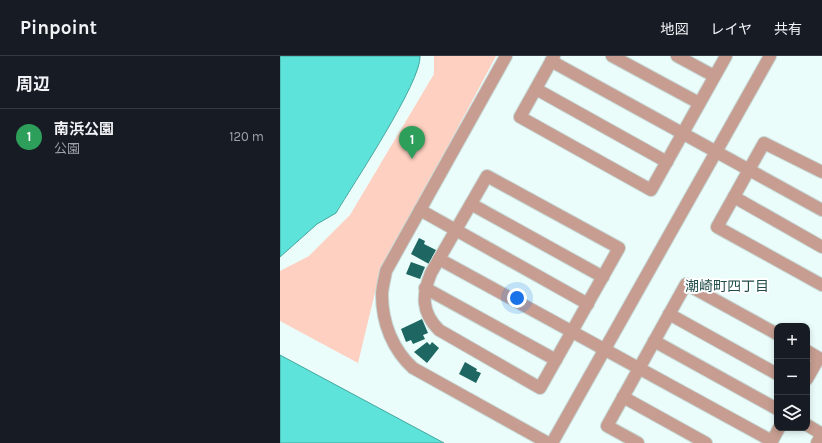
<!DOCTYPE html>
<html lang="ja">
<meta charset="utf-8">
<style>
:root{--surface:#171b24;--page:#242831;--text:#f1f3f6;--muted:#9ea1a6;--line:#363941;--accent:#0b8043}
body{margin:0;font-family:Karla,"Noto Sans JP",sans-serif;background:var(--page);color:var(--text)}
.controls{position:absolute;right:12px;bottom:12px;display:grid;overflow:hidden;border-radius:8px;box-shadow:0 2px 6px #0003}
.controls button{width:36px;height:36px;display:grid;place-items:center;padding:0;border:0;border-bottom:1px solid var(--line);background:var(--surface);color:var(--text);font:20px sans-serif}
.you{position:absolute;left:237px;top:242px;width:14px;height:14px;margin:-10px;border:3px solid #fff;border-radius:50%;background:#1a73e8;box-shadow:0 0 0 6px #1a73e833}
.badge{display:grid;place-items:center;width:26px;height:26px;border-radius:50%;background:var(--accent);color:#fff;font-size:13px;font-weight:700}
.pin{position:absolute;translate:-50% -33px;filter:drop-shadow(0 1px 2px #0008)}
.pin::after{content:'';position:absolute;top:21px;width:14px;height:12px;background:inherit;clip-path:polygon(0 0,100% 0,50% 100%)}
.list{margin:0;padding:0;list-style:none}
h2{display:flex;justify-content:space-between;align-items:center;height:52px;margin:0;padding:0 16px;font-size:17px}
h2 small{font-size:13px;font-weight:400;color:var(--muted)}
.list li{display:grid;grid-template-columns:26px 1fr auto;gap:12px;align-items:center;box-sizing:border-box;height:56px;padding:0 16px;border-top:1px solid var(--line)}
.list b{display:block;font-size:15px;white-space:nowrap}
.list p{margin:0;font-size:13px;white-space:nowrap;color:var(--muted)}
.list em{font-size:13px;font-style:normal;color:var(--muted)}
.icon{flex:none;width:22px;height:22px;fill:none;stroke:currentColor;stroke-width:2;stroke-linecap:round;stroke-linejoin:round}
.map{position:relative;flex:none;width:542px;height:387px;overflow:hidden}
header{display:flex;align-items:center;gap:24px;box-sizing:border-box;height:56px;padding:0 20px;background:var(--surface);border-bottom:1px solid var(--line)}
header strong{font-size:19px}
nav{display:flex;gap:22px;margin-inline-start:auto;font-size:14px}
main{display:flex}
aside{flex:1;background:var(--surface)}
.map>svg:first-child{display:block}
.green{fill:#fed0c1}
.water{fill:#5de3d9;stroke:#43a69e}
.building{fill:#1d6661}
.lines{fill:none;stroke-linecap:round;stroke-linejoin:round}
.minor-casing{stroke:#c6d8d6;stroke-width:14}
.tertiary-casing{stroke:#c6d8d6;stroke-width:14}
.minor{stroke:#c69d90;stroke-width:12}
.tertiary{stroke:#c69d90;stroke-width:12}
.labels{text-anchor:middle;stroke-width:4;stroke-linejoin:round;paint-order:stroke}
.neighbourhood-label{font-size:14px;fill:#224e4a;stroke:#fff}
</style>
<header>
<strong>Pinpoint</strong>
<nav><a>地図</a><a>レイヤ</a><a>共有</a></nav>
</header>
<main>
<aside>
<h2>周辺<small></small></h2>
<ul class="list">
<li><span class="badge" style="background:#2e9e5b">1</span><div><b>南浜公園</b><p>公園</p></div><em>120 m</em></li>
</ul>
</aside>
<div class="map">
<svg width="542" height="387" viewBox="0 0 542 387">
<rect width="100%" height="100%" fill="#ebfdfb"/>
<path class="green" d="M 154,0 L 216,0 L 99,220 L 78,307 L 0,265 L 0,215 L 29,200 L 70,159 L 154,18 Z"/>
<g class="water">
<path d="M 0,0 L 140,0 C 142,25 72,130 56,157 L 37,168 L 0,201 Z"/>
<path d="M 0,299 L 164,387 L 0,387 Z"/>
</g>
<g class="building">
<path d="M 139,182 L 145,185 L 144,188 L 156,194 L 149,208 L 131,198 Z"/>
<path d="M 131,206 L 145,211 L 140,223 L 126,218 Z"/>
<path d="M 142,263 L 148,277 L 143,279 L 145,283 L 133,288 L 131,284 L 126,286 L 121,273 Z"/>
<path d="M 147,286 L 150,289 L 152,286 L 159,292 L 147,307 L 134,296 Z"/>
<path d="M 185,306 L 197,313 L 196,315 L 201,317 L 196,327 L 179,318 Z"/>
</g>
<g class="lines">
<defs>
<g id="minor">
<path d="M 274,0 L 240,61 L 371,134 L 446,0"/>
<path d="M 332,0 L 419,47"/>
<path d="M 397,0 L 434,20"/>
<path d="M 271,5 L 542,154"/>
<path d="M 256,33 L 387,106"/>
<path d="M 542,116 L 484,87 L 437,171 L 542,229"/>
<path d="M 207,120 L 339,192 L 260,332 L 159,274 C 141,256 142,239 151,217 Z"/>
<path d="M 454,141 L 542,191"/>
<path d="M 191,148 L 323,221"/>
<path d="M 140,154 L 308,248"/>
<path d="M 159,203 L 492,385"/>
<path d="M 145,232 L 276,304"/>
<path d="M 389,258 L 497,318"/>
<path d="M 374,285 L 497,353"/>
<path d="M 527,295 L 539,302 L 527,323"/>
<path d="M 343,341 L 426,387"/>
<path d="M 527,369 L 542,378"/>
<path d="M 358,387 L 327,370 L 406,228 L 497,278"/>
<path d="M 491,387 L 499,372"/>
</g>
<g id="tertiary">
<path d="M 226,0 L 106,215 C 105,222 102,231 102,239 C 102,267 113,294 133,312 L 268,387"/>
<path d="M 272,387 L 490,0"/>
<path d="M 537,387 L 542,378"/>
</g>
</defs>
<use href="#minor" class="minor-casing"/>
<use href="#tertiary" class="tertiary-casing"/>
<use href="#minor" class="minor"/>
<use href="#tertiary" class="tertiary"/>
</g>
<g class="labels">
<g class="neighbourhood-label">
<text x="447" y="235">潮崎町四丁目</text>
</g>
</g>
</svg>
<div class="controls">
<button>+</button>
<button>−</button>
<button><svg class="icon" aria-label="layers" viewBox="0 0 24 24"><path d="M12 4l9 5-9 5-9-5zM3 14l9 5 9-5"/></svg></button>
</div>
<div class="you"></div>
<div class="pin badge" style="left:132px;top:103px;background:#2e9e5b">1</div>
</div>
</main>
